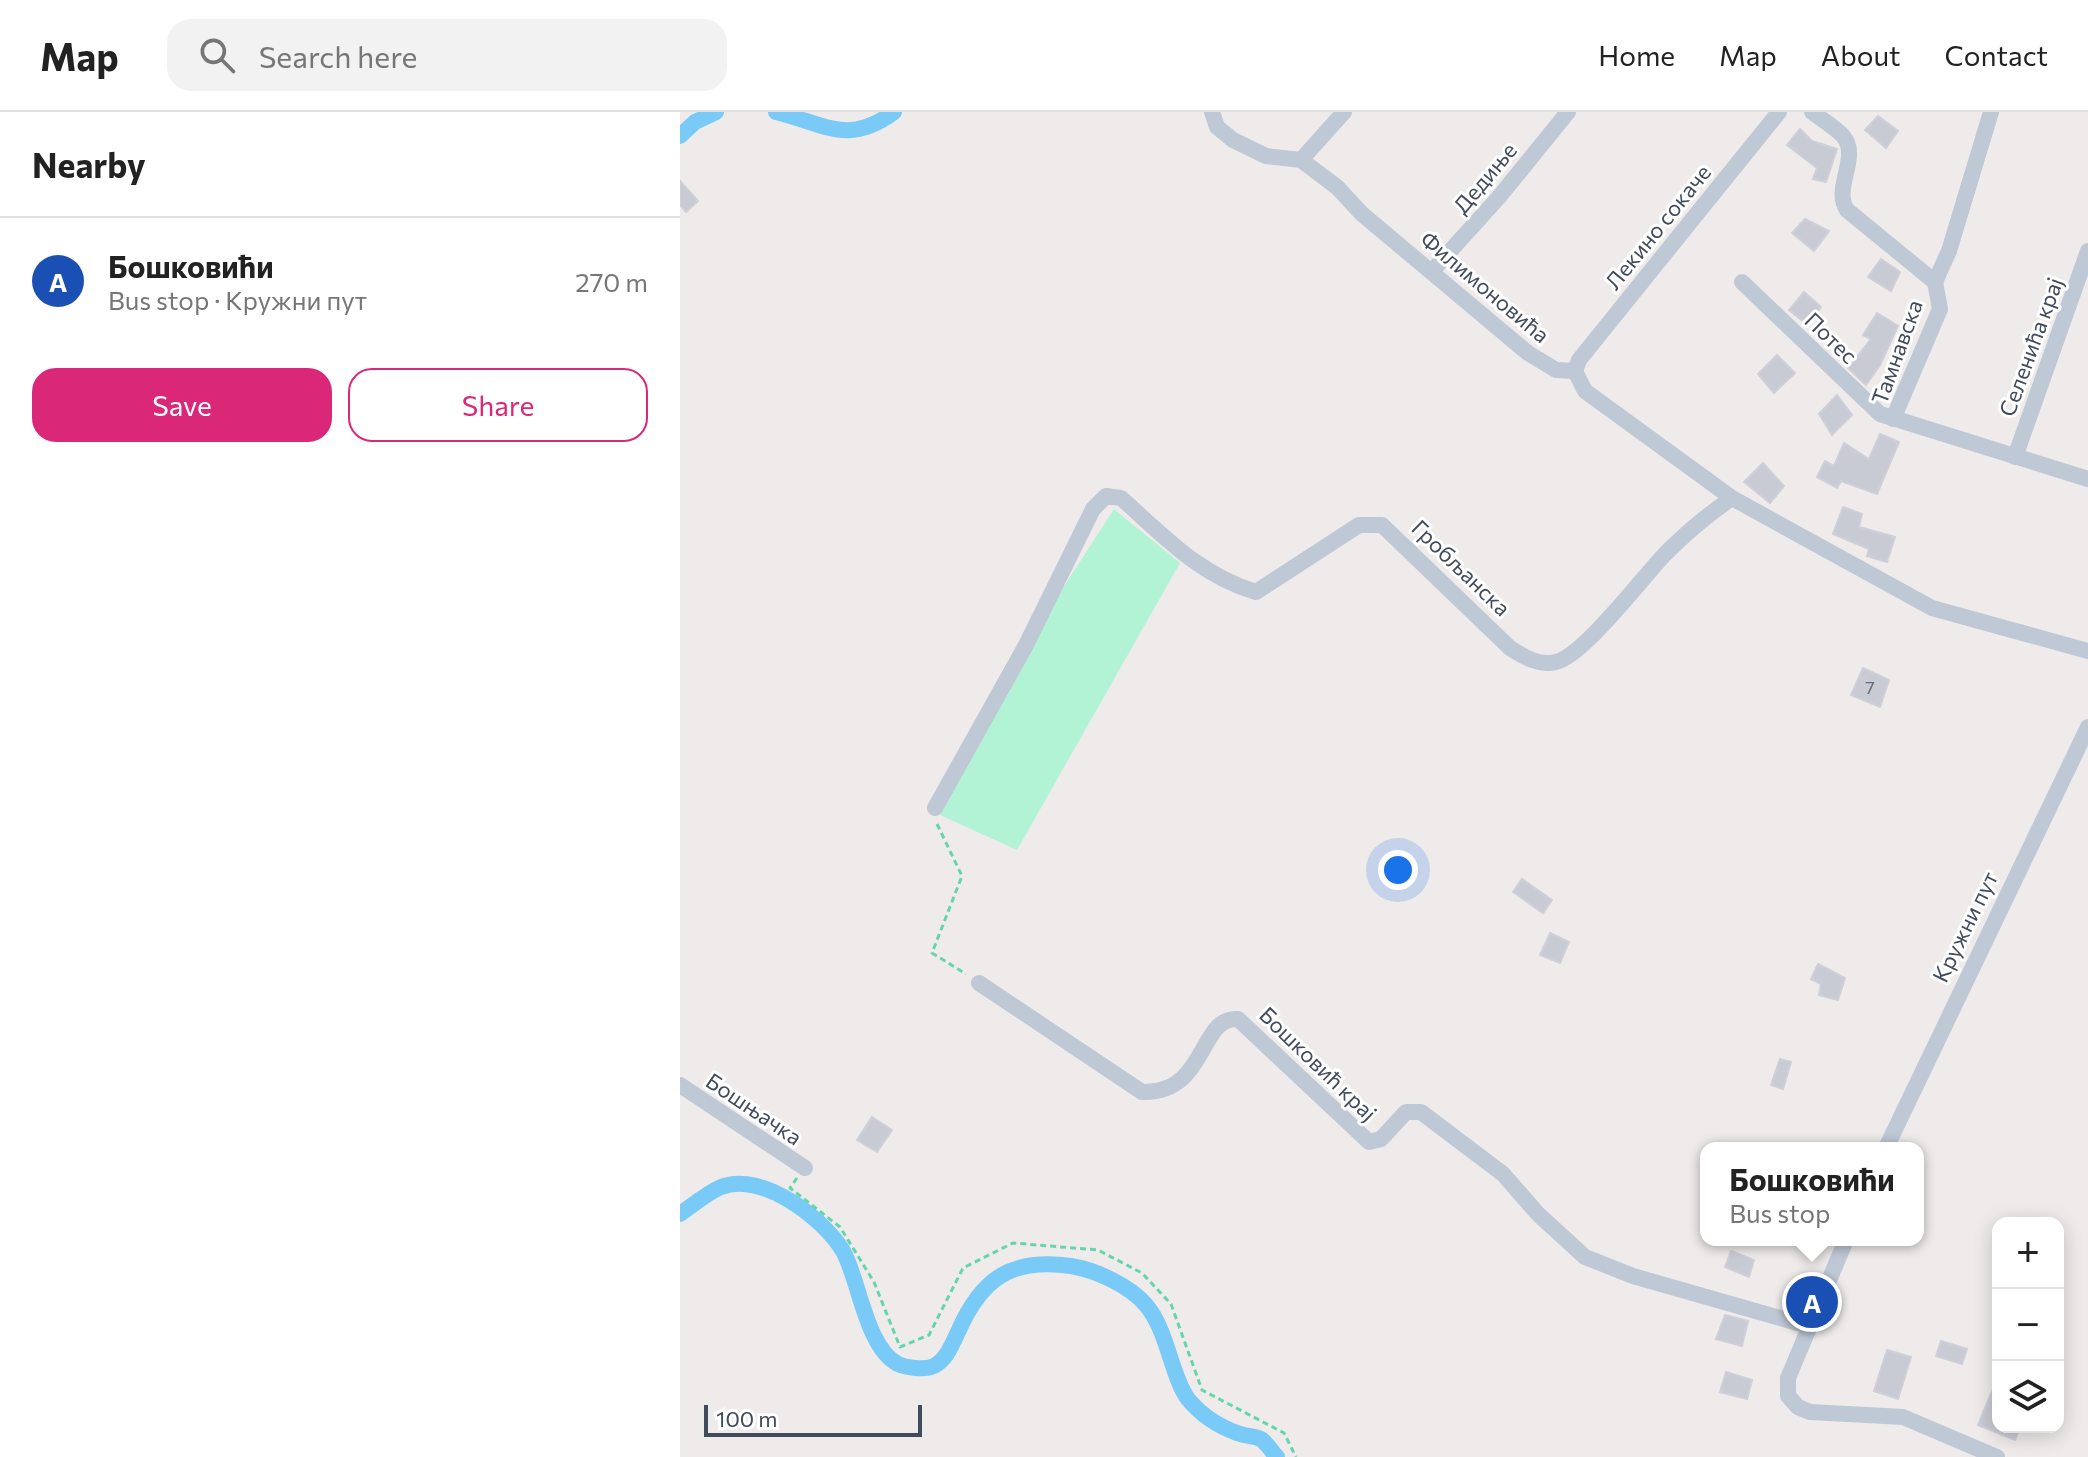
<!DOCTYPE html>
<meta charset="utf-8">
<style>
:root{--surface:#fff;--page:#f2f2f2;--text:#222;--muted:#767676;--line:#e0e0e0;--accent:#db2777}
body{margin:0;font-family:Commissioner,sans-serif;background:var(--page);color:var(--text)}
.controls{position:absolute;right:24px;bottom:24px;display:grid;overflow:hidden;border-radius:16px;box-shadow:0 4px 20px #0003}
.controls button{width:72px;height:72px;display:grid;place-items:center;padding:0;border:0;border-bottom:2px solid var(--line);background:var(--surface);color:var(--text);font:40px sans-serif}
.scale{position:absolute;left:24px;bottom:20px;width:218px;box-sizing:border-box;padding-left:8px;border:4px solid #424b5b;border-top:0;font-size:22px;line-height:28px;white-space:nowrap;color:#424b5b;-webkit-text-stroke:6px #fff;paint-order:stroke}
.you{position:absolute;left:718px;top:758px;width:28px;height:28px;margin:-20px;border:6px solid #fff;border-radius:50%;background:#1a73e8;box-shadow:0 0 0 12px #1a73e833}
.badge{display:grid;place-items:center;width:52px;height:52px;border-radius:50%;background:var(--accent);color:#fff;font-size:26px;font-weight:700}
.pin{position:absolute;translate:-50% -50%;border:4px solid #fff;box-shadow:0 2px 8px #0006}
.popup{position:absolute;left:1020px;top:1030px;width:224px;height:104px;box-sizing:border-box;display:grid;place-content:center;border-radius:16px;background:var(--surface);filter:drop-shadow(0 2px 6px #0005);font-size:26px;white-space:nowrap;color:var(--muted)}
.popup b{font-size:30px;color:var(--text)}
.popup::after{content:'';position:absolute;left:50%;top:100%;margin-left:-16px;border:16px solid transparent;border-top-color:var(--surface)}
.list{margin:0;padding:0;list-style:none}
h2{display:flex;justify-content:space-between;align-items:center;height:104px;margin:0;padding:0 32px;font-size:34px}
h2 small{font-size:26px;font-weight:400;color:var(--muted)}
.list li{display:grid;grid-template-columns:52px 1fr auto;gap:24px;align-items:center;box-sizing:border-box;height:128px;padding:0 32px;border-top:2px solid var(--line)}
.list b{display:block;font-size:30px;white-space:nowrap}
.list p{margin:0;font-size:26px;white-space:nowrap;color:var(--muted)}
.list em{font-size:26px;font-style:normal;color:var(--muted)}
.actions{display:flex;gap:16px;padding:24px 32px}
.actions a{flex:1;padding:18px 0;border:2px solid var(--accent);border-radius:24px;text-align:center;font-size:28px;color:var(--accent)}
.actions .main{background:var(--accent);color:#fff}
.icon{flex:none;width:44px;height:44px;fill:none;stroke:currentColor;stroke-width:2;stroke-linecap:round;stroke-linejoin:round}
.map{position:relative;flex:none;width:1408px;height:1345px;overflow:hidden}
header{display:flex;align-items:center;gap:48px;box-sizing:border-box;height:112px;padding:0 40px;background:var(--surface);border-bottom:2px solid var(--line)}
header strong{font-size:38px}
nav{display:flex;gap:44px;margin-inline-start:auto;font-size:28px}
.search{width:560px;height:72px;background:var(--page);display:flex;align-items:center;gap:20px;box-sizing:border-box;padding:0 28px;border-radius:24px;color:var(--muted);font-size:30px}
main{display:flex}
aside{flex:1;background:var(--surface)}
.map>svg:first-child{display:block}
.green{fill:#b2f3d5}
.lines{fill:none;stroke-linecap:round;stroke-linejoin:round}
.canal{stroke:#79caf6;stroke-width:16}
.building{fill:#c9cbd4;stroke:#cecfd8;stroke-width:2}
.path{stroke:#66d5ae;stroke-width:3;stroke-dasharray:6 4;stroke-linecap:butt}
.minor{stroke:#bfc8d5;stroke-width:16}
.labels{text-anchor:middle;stroke-width:6;stroke-linejoin:round;paint-order:stroke}
.number-label{font-size:18px;fill:#646b79}
.street-label{font-size:22px;fill:#424b5b;stroke:#fff}
</style>
<header>
<strong>Map</strong>
<div class="search"><svg class="icon" aria-label="search" viewBox="0 0 24 24"><circle cx="10" cy="10" r="6"/><path d="M15 15l6 6"/></svg>Search here</div>
<nav><a>Home</a><a>Map</a><a>About</a><a>Contact</a></nav>
</header>
<main>
<aside>
<h2>Nearby<small></small></h2>
<ul class="list">
<li><span class="badge" style="background:#1a4fb4">A</span><div><b>Бошковићи</b><p>Bus stop · Кружни пут</p></div><em>270 m</em></li>
</ul>
<div class="actions"><a class="main">Save</a><a>Share</a></div>
</aside>
<div class="map">
<svg width="1408" height="1345" viewBox="0 0 1408 1345">
<rect width="100%" height="100%" fill="#efebeb"/>
<path class="green" d="M 434,397 L 500,451 L 337,738 L 260,703 L 346,533 Z"/>
<g class="lines">
<g class="canal">
<path d="M 96,0 C 145,12 168,34 214,0"/>
<path d="M 0,24 L 15,10 L 36,0"/>
<path d="M 0,1102 C 13,1093 27,1081 41,1075 C 82,1059 143,1106 163,1139 C 179,1167 186,1236 218,1252 C 227,1256 245,1258 254,1254 C 267,1247 272,1232 278,1220 C 302,1165 332,1146 391,1154 C 416,1158 450,1174 466,1193 C 488,1219 491,1264 508,1287 C 521,1303 538,1314 557,1321 C 565,1324 574,1324 581,1327 C 587,1331 592,1340 597,1345"/>
</g>
</g>
<g class="building">
<path d="M 1198,4 L 1218,19 L 1206,36 L 1185,18 Z"/>
<path d="M 1120,17 L 1132,29 L 1157,37 L 1146,70 L 1133,67 L 1137,56 L 1107,33 Z"/>
<path d="M 0,69 L 18,89 L 6,100 L 0,93 Z"/>
<path d="M 1125,107 L 1149,119 L 1134,139 L 1112,121 Z"/>
<path d="M 1201,147 L 1220,160 L 1211,179 L 1188,165 Z"/>
<path d="M 1124,180 L 1141,195 L 1128,213 L 1109,198 Z"/>
<path d="M 1197,201 L 1218,214 L 1200,253 L 1186,273 L 1168,256 L 1191,227 L 1183,223 Z"/>
<path d="M 1097,243 L 1115,261 L 1094,281 L 1078,262 Z"/>
<path d="M 1157,283 L 1172,303 L 1152,323 L 1139,302 Z"/>
<path d="M 1200,322 L 1219,330 L 1197,382 L 1161,369 L 1157,376 L 1137,365 L 1145,349 L 1154,354 L 1164,331 L 1189,347 Z"/>
<path d="M 1083,351 L 1104,374 L 1090,391 L 1064,370 Z"/>
<path d="M 1163,395 L 1182,402 L 1179,415 L 1215,425 L 1207,450 L 1187,444 L 1189,437 L 1153,422 Z"/>
<path d="M 1183,556 L 1209,568 L 1200,595 L 1171,583 Z"/>
<path d="M 842,767 L 872,788 L 863,801 L 833,780 Z"/>
<path d="M 870,821 L 889,830 L 880,851 L 860,843 Z"/>
<path d="M 1138,852 L 1165,866 L 1158,888 L 1139,883 L 1141,872 L 1131,867 Z"/>
<path d="M 1100,947 L 1111,950 L 1103,977 L 1091,973 Z"/>
<path d="M 192,1005 L 212,1018 L 197,1040 L 177,1028 Z"/>
<path d="M 1051,1139 L 1074,1148 L 1069,1165 L 1045,1155 Z"/>
<path d="M 1045,1203 L 1068,1209 L 1062,1234 L 1036,1227 Z"/>
<path d="M 1261,1229 L 1287,1237 L 1282,1252 L 1256,1244 Z"/>
<path d="M 1207,1238 L 1231,1245 L 1218,1287 L 1194,1279 Z"/>
<path d="M 1046,1260 L 1072,1268 L 1067,1287 L 1040,1280 Z"/>
<path d="M 1318,1265 L 1318,1315 L 1340,1315 L 1335,1328 L 1298,1313 Z"/>
</g>
<g class="lines">
<g class="path">
<path d="M 257,712 L 282,764 L 252,841 L 286,862"/>
<path d="M 117,1066 L 110,1076 L 160,1115 L 194,1170 L 220,1235 L 249,1223 L 283,1156 L 333,1131 L 418,1138 L 462,1161 L 491,1192 L 522,1278 L 604,1321 L 616,1345"/>
</g>
<g class="minor">
<path d="M 532,0 L 537,15 L 553,28 L 586,44 L 621,48 L 657,75 L 682,102 L 848,241 L 876,258 L 895,259"/>
<path d="M 1132,0 C 1141,7 1155,15 1163,24 C 1181,45 1152,76 1167,98 L 1255,170 L 1260,197 L 1213,307"/>
<path d="M 621,48 L 664,0"/>
<path d="M 753,158 L 819,85 L 888,0"/>
<path d="M 1062,170 L 1200,302 L 1408,367"/>
<path d="M 1255,170 L 1269,139 L 1311,0"/>
<path d="M 895,259 L 905,279 L 1052,386 L 1252,496 L 1408,539"/>
<path d="M 895,259 L 899,248 L 1099,0"/>
<path d="M 1335,345 L 1408,139"/>
<path d="M 255,696 L 346,533 L 413,397 L 426,384 L 441,386 C 484,424 519,463 576,480 L 679,413 L 702,413 L 830,536 C 844,545 859,554 876,550 C 904,543 963,465 985,442 C 1006,421 1027,403 1052,386"/>
<path d="M 299,871 L 462,980 C 528,982 518,904 558,907 L 689,1030 L 701,1027 L 726,1000 L 741,1000 L 823,1062 L 858,1102 L 905,1145 L 953,1164 L 1128,1214"/>
<path d="M 0,973 L 125,1056"/>
<path d="M 1206,1036 L 1408,615"/>
<path d="M 1166,1128 L 1108,1266 L 1108,1284 L 1118,1295 L 1130,1300 L 1223,1305 L 1317,1345"/>
</g>
</g>
<g class="labels">
<g class="number-label">
<text x="1190" y="582">7</text>
</g>
<g class="street-label">
<text transform="translate(805 66) rotate(-50)" y="8">Дедиње</text>
<text transform="translate(978 115) rotate(-51)" y="8">Лекино сокаче</text>
<text transform="translate(805 175) rotate(40)" y="8">Филимоновића</text>
<text transform="translate(1151 226) rotate(44)" y="8">Потес</text>
<text transform="translate(1351 235) rotate(-70)" y="8">Селенића крај</text>
<text transform="translate(1217 240) rotate(-70)" y="8">Тамнавска</text>
<text transform="translate(781 456) rotate(44)" y="8">Гробљанска</text>
<text transform="translate(1285 815) rotate(-64)" y="8">Кружни пут</text>
<text transform="translate(638 952) rotate(44)" y="8">Бошковић крај</text>
<text transform="translate(74 997) rotate(34)" y="8">Бошњачка</text>
</g>
</g>
</svg>
<div class="controls">
<button>+</button>
<button>−</button>
<button><svg class="icon" aria-label="layers" viewBox="0 0 24 24"><path d="M12 4l9 5-9 5-9-5zM3 14l9 5 9-5"/></svg></button>
</div>
<div class="scale">100 m</div>
<div class="you"></div>
<div class="pin badge" style="left:1132px;top:1190px;background:#1a4fb4">A</div>
<div class="popup"><b>Бошковићи</b>Bus stop</div>
</div>
</main>
